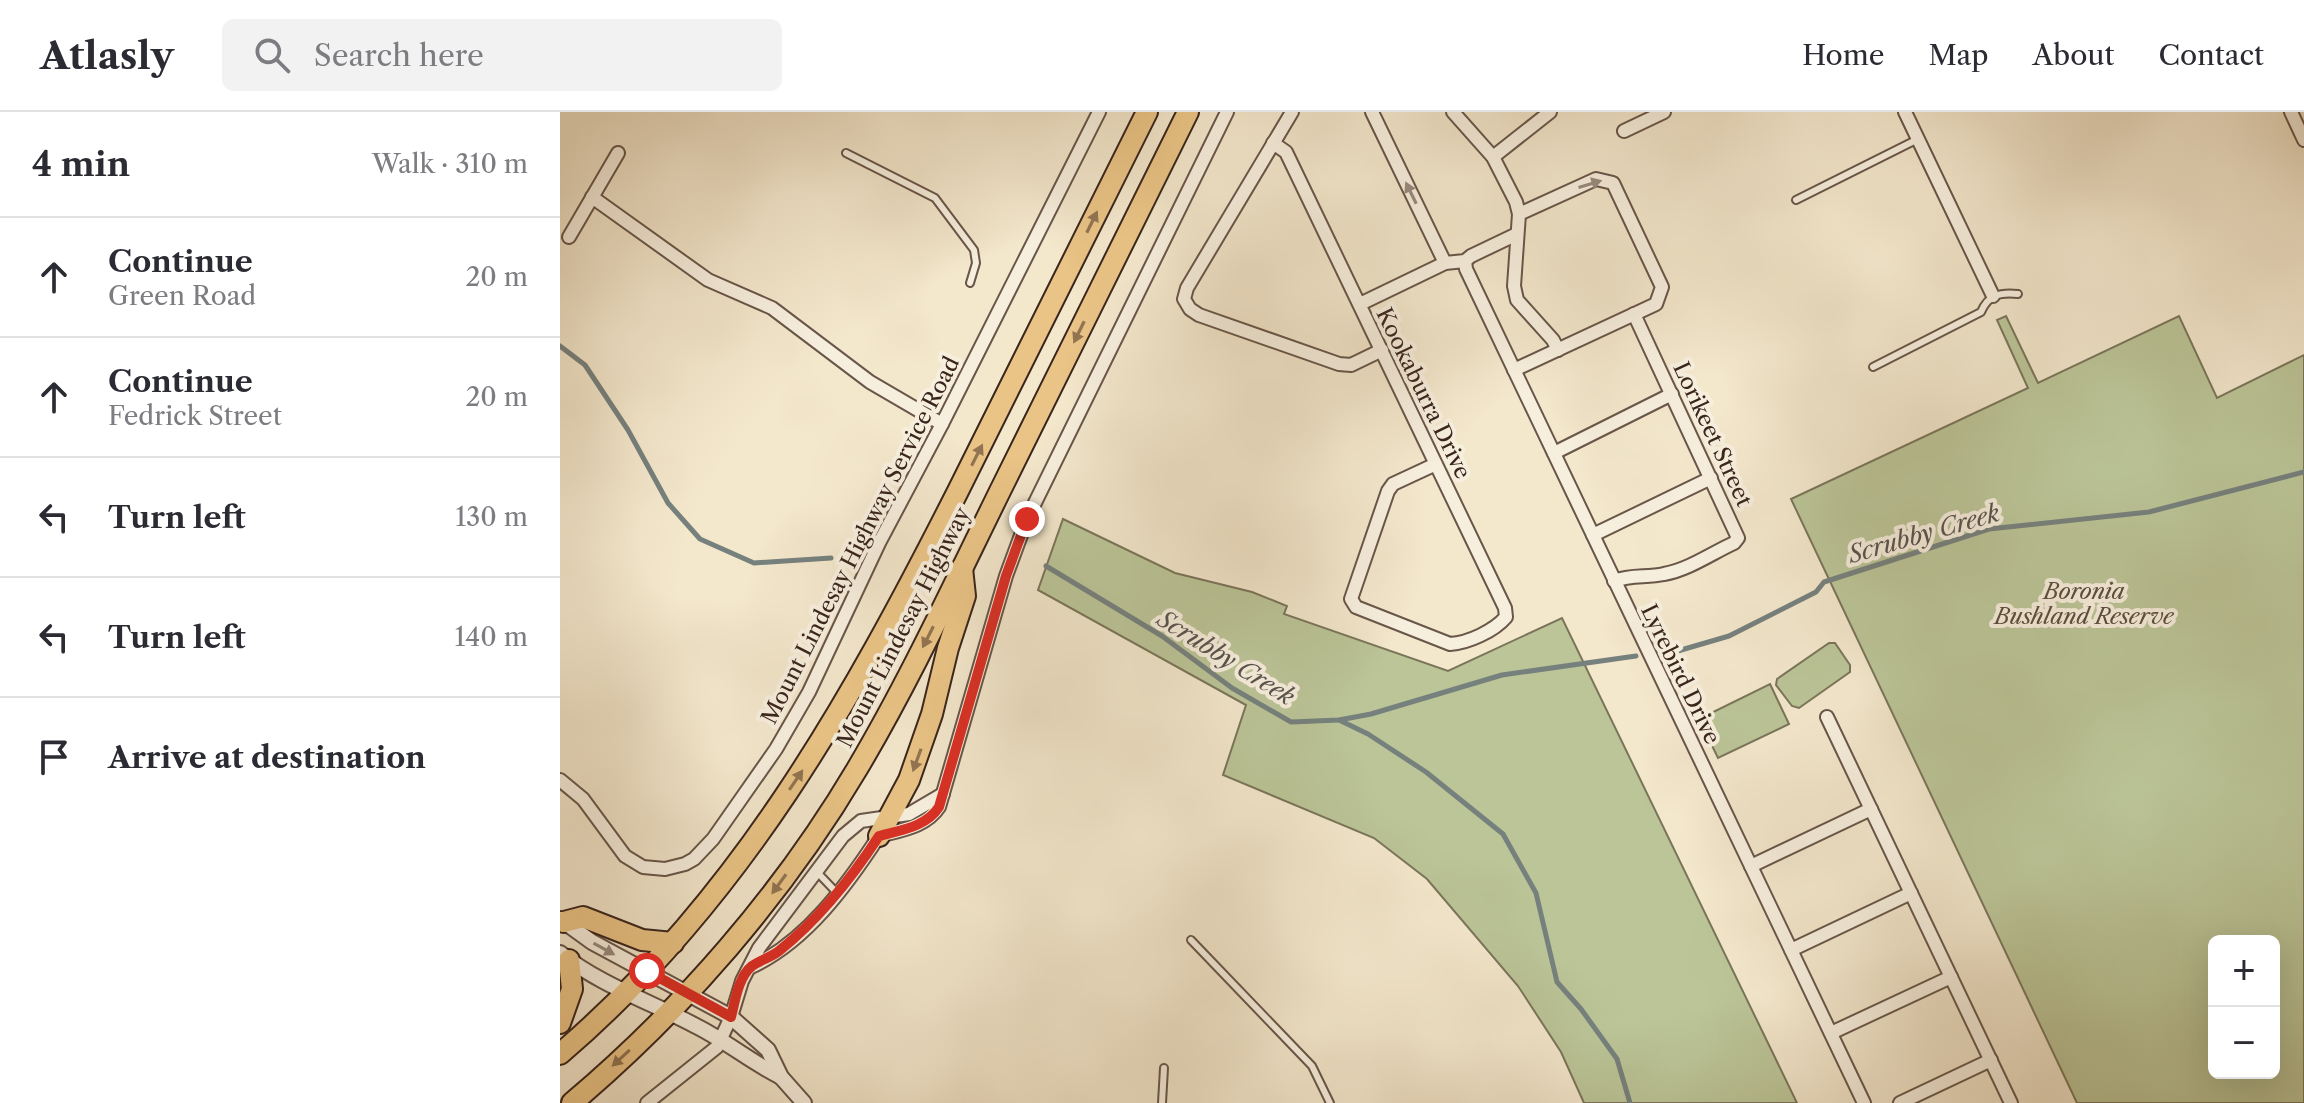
<!DOCTYPE html>
<meta charset="utf-8">
<style>
:root{--surface:#fff;--page:#f2f2f3;--text:#2b2b33;--muted:#7c7c81;--line:#e1e1e2}
body{margin:0;font-family:"Libre Caslon Text",serif;background:var(--page);color:var(--text)}
.controls{position:absolute;right:24px;bottom:24px;display:grid;overflow:hidden;border-radius:12px;box-shadow:0 8px 32px #0002}
.controls button{width:72px;height:72px;display:grid;place-items:center;padding:0;border:0;border-bottom:2px solid var(--line);background:var(--surface);color:var(--text);font:40px sans-serif}
.stop{position:absolute;width:24px;height:24px;margin:-18px;border:6px solid #d93025;border-radius:50%;background:#fff}
.stop.end{background:#d93025;border-color:#fff;box-shadow:0 2px 8px #0008}
.list{margin:0;padding:0;list-style:none}
h2{display:flex;justify-content:space-between;align-items:center;height:104px;margin:0;padding:0 32px;font-size:34px}
h2 small{font-size:26px;font-weight:400;color:var(--muted)}
.list li{display:grid;grid-template-columns:52px 1fr auto;gap:24px;align-items:center;box-sizing:border-box;height:120px;padding:0 32px;border-top:2px solid var(--line)}
.list b{display:block;font-size:30px;white-space:nowrap}
.list p{margin:0;font-size:26px;white-space:nowrap;color:var(--muted)}
.list em{font-size:26px;font-style:normal;color:var(--muted)}
.icon{flex:none;width:44px;height:44px;fill:none;stroke:currentColor;stroke-width:2;stroke-linecap:round;stroke-linejoin:round}
.map{position:relative;flex:none;width:1744px;height:991px;overflow:hidden}
header{display:flex;align-items:center;gap:48px;box-sizing:border-box;height:112px;padding:0 40px;background:var(--surface);border-bottom:2px solid var(--line)}
header strong{font-size:38px}
nav{display:flex;gap:44px;margin-inline-start:auto;font-size:28px}
.search{width:560px;height:72px;background:var(--page);display:flex;align-items:center;gap:20px;box-sizing:border-box;padding:0 28px;border-radius:12px;color:var(--muted);font-size:30px}
main{display:flex}
aside{flex:1;background:var(--surface)}
.map>svg:first-child{display:block}
.green{fill:#bbc598;stroke:#7a755a;stroke-width:2;fill-rule:evenodd}
.lines{fill:none;stroke-linecap:round;stroke-linejoin:round}
.stream{stroke:#76817e;stroke-width:5}
.service-casing{stroke:#685649;stroke-width:10}
.minor-casing{stroke:#685649;stroke-width:16}
.tertiary-casing{stroke:#685649;stroke-width:18}
.trunk-casing{stroke:#39251d;stroke-width:24}
.service{stroke:#f7efde;stroke-width:6}
.minor{stroke:#f7efde;stroke-width:12}
.tertiary{stroke:#f7efde;stroke-width:14}
.trunk{stroke:#eac486;stroke-width:20}
.oneway{fill:#988a7e}
.oneway2{fill:#927452}
.route{stroke:#d93025;stroke-width:10}
.labels{text-anchor:middle;stroke-width:8;stroke-linejoin:round;paint-order:stroke}
.street-label{font-size:22px;fill:#39251d;stroke:#f7efde}
.park-label{font-size:22px;font-style:italic;fill:#5a4d3c;stroke:#f7efde}
.water-label{font-size:24px;font-style:italic;fill:#57534e;stroke:#f7efde}
</style>
<header>
<strong>Atlasly</strong>
<div class="search"><svg class="icon" aria-label="search" viewBox="0 0 24 24"><circle cx="10" cy="10" r="6"/><path d="M15 15l6 6"/></svg>Search here</div>
<nav><a>Home</a><a>Map</a><a>About</a><a>Contact</a></nav>
</header>
<main>
<aside>
<h2>4 min<small>Walk · 310 m</small></h2>
<ul class="list">
<li><svg class="icon" aria-label="ahead" viewBox="0 0 24 24"><path d="M12 20V5M6 11l6-6 6 6"/></svg><div><b>Continue</b><p>Green Road</p></div><em>20 m</em></li>
<li><svg class="icon" aria-label="ahead" viewBox="0 0 24 24"><path d="M12 20V5M6 11l6-6 6 6"/></svg><div><b>Continue</b><p>Fedrick Street</p></div><em>20 m</em></li>
<li><svg class="icon" aria-label="left" viewBox="0 0 24 24"><path d="M17 20v-9H6M10 6l-5 5 5 5"/></svg><div><b>Turn left</b></div><em>130 m</em></li>
<li><svg class="icon" aria-label="left" viewBox="0 0 24 24"><path d="M17 20v-9H6M10 6l-5 5 5 5"/></svg><div><b>Turn left</b></div><em>140 m</em></li>
<li><svg class="icon" aria-label="arrive" viewBox="0 0 24 24"><path d="M6 21V4h12l-3 4 3 4H6"/></svg><div><b>Arrive at destination</b></div></li>
</ul>
</aside>
<div class="map">
<svg width="1744" height="991" viewBox="0 0 1744 991">
<rect width="100%" height="100%" fill="#f3e7cc"/>
<filter id="stains"><feTurbulence type="fractalNoise" baseFrequency=".0025" numOctaves="4"/><feColorMatrix values="0 0 0 0 .2 0 0 0 0 .09 0 0 0 0 .02 0 0 0 .5 -.17"/></filter>
<radialGradient id="worn" r=".72"><stop offset=".6" stop-color="#630" stop-opacity="0"/><stop offset="1" stop-color="#630" stop-opacity=".3"/></radialGradient>
<g class="green">
<path d="M 1446,204 L 1478,271 L 1619,204 L 1657,286 L 1744,243 L 1744,991 L 1517,991 L 1231,387 L 1468,276 L 1437,208 ZM 1654,829 L 1714,829 L 1714,961 L 1654,961 Z"/>
<path d="M 503,407 L 615,461 L 692,480 L 727,494 L 724,502 L 888,559 L 1002,506 L 1237,991 L 1024,991 L 1001,940 L 958,874 L 867,767 L 814,726 L 663,663 L 686,593 L 478,478 Z"/>
<path d="M 1269,531 L 1275,531 L 1290,553 L 1290,560 L 1239,596 L 1232,594 L 1216,573 L 1217,567 Z"/>
<path d="M 1210,572 L 1229,612 L 1158,646 L 1139,607 Z"/>
</g>
<g class="lines">
<g class="stream">
<path d="M 0,234 L 25,253 L 68,318 L 108,391 L 140,427 L 194,451 L 271,446"/>
<path d="M 486,454 L 602,524 L 672,576 L 731,610 L 779,608 L 811,602 L 942,563 L 1076,544"/>
<path d="M 1104,543 L 1169,524 L 1256,480 L 1264,470 L 1429,417 L 1589,400 L 1744,360"/>
<path d="M 779,608 L 808,622 L 866,660 L 943,722 L 976,781 L 997,870 L 1021,897 L 1057,947 L 1070,991"/>
</g>
<defs>
<g id="service">
<path d="M 286,41 L 375,86 L 414,138 L 416,151 L 410,171"/>
<path d="M 1236,88 L 1358,27"/>
<path d="M 1313,255 L 1421,200 C 1428,183 1440,180 1458,182"/>
<path d="M 257,760 L 277,781"/>
<path d="M 631,828 L 752,954 L 770,991"/>
<path d="M 602,991 L 604,956"/>
</g>
<g id="minor">
<path d="M 732,0 L 627,176 L 624,187 L 630,197 L 639,203 L 779,252 L 791,253 L 822,238"/>
<path d="M 812,0 L 885,151"/>
<path d="M 893,0 L 933,45 L 956,90 L 959,102 L 954,174 L 957,188 L 993,228 L 998,238"/>
<path d="M 1345,0 L 1433,184"/>
<path d="M 1731,0 L 1744,28"/>
<path d="M 1064,19 L 1104,0"/>
<path d="M 713,31 L 726,40 L 945,496 L 946,505 C 934,519 908,531 890,532 L 796,495 L 791,487 L 828,379 L 833,372 L 876,352"/>
<path d="M 933,45 L 990,0"/>
<path d="M 32,85 L 148,168 L 212,196 L 310,270 L 382,312"/>
<path d="M 9,125 L 58,41"/>
<path d="M 905,149 L 906,157 L 1304,991"/>
<path d="M 800,192 L 885,151 L 905,149 L 911,144 L 957,122"/>
<path d="M 954,258 L 1096,192 L 1102,175 L 1053,71 L 1036,67 L 959,102"/>
<path d="M 994,341 L 1112,282"/>
<path d="M 1033,423 L 1151,366"/>
<path d="M 1054,469 C 1071,462 1087,466 1104,462 C 1128,458 1152,441 1174,431 L 1178,426 L 1074,202"/>
<path d="M 1267,605 L 1451,991"/>
<path d="M 0,668 L 23,687 L 65,744 L 83,755 L 105,757 L 125,752 L 134,747 L 153,727 L 216,637 L 249,580 L 319,431 L 382,312 L 539,0"/>
<path d="M 1191,754 L 1311,697"/>
<path d="M 1231,838 L 1351,781"/>
<path d="M 191,855 C 246,830 287,773 319,724 C 341,718 366,715 379,695 L 446,464 L 467,407 L 667,0"/>
<path d="M 1271,921 L 1391,865"/>
<path d="M 87,991 L 157,935 L 171,905 L 182,869 L 199,836 L 283,724 L 301,709 L 349,702 L 383,682"/>
<path d="M 1340,991 L 1431,948"/>
</g>
<g id="tertiary">
<path d="M 0,807 L 32,830 L 171,905 L 208,938 L 221,965 L 244,991"/>
<path d="M 0,841 C 40,873 91,890 136,914 C 166,929 191,950 221,965"/>
</g>
<g id="trunk">
<path d="M 319,724 L 349,668 L 372,602 L 388,536 L 405,484 L 402,456"/>
<path d="M 4,810 L 23,805 L 82,828 L 113,831"/>
<path d="M 0,911 L 12,877 L 9,848"/>
<path d="M 0,942 C 181,787 292,588 398,379 C 462,253 524,126 587,0"/>
<path d="M 12,991 C 123,897 223,782 297,657 C 351,566 396,468 443,373 C 505,249 566,124 628,0"/>
</g>
</defs>
<use href="#service" class="service-casing"/>
<use href="#minor" class="minor-casing"/>
<use href="#tertiary" class="tertiary-casing"/>
<use href="#trunk" class="trunk-casing"/>
<use href="#service" class="service"/>
<use href="#minor" class="minor"/>
<use href="#tertiary" class="tertiary"/>
<use href="#trunk" class="trunk"/>
</g>
<defs><path id="oneway-solid" d="M-6-.8H1V-3.2L6.5 0L1 3.2V.8H-6Z" transform="scale(2)"/></defs>
<g class="oneway">
<use href="#oneway-solid" transform="translate(1030 72) rotate(-17)"/>
<use href="#oneway-solid" transform="translate(851 81) rotate(-116)"/>
<use href="#oneway-solid" transform="translate(44 837) rotate(29)"/>
</g>
<g class="oneway2">
<use href="#oneway-solid" transform="translate(532 110) rotate(-64)"/>
<use href="#oneway-solid" transform="translate(519 220) rotate(116)"/>
<use href="#oneway-solid" transform="translate(417 343) rotate(-63)"/>
<use href="#oneway-solid" transform="translate(368 525) rotate(117)"/>
<use href="#oneway-solid" transform="translate(357 648) rotate(110)"/>
<use href="#oneway-solid" transform="translate(236 668) rotate(-56)"/>
<use href="#oneway-solid" transform="translate(219 772) rotate(126)"/>
<use href="#oneway-solid" transform="translate(61 946) rotate(137)"/>
</g>
<g class="lines">
<path class="route" d="M 87,859 L 171,905 C 175,890 178,865 192,854 C 200,848 210,846 219,839 C 259,807 291,767 319,724 C 341,718 366,715 379,695 L 446,464 L 467,407"/>
</g>
<g class="labels">
<g class="street-label">
<text transform="translate(864 281) rotate(64)" y="8">Kookaburra Drive</text>
<text transform="translate(1153 322) rotate(65)" y="8">Lorikeet Street</text>
<text transform="translate(300 428) rotate(-63)" y="8">Mount Lindesay Highway Service Road</text>
<text transform="translate(343 515) rotate(-63)" y="8">Mount Lindesay Highway</text>
<text transform="translate(1121 562) rotate(64)" y="8">Lyrebird Drive</text>
</g>
<g class="park-label">
<text x="1524" y="487">Boronia<tspan x="1524" dy="25">Bushland Reserve</tspan></text>
</g>
<g class="water-label">
<text transform="translate(1364 422) rotate(-16)" y="8">Scrubby Creek</text>
<text transform="translate(666 546) rotate(32)" y="8">Scrubby Creek</text>
</g>
</g>
<rect width="100%" height="100%" filter="url(#stains)"/>
<rect width="100%" height="100%" fill="url(#worn)"/>
</svg>
<div class="controls">
<button>+</button>
<button>−</button>
</div>
<div class="stop" style="left:87px;top:859px"></div>
<div class="stop end" style="left:467px;top:407px"></div>
</div>
</main>
